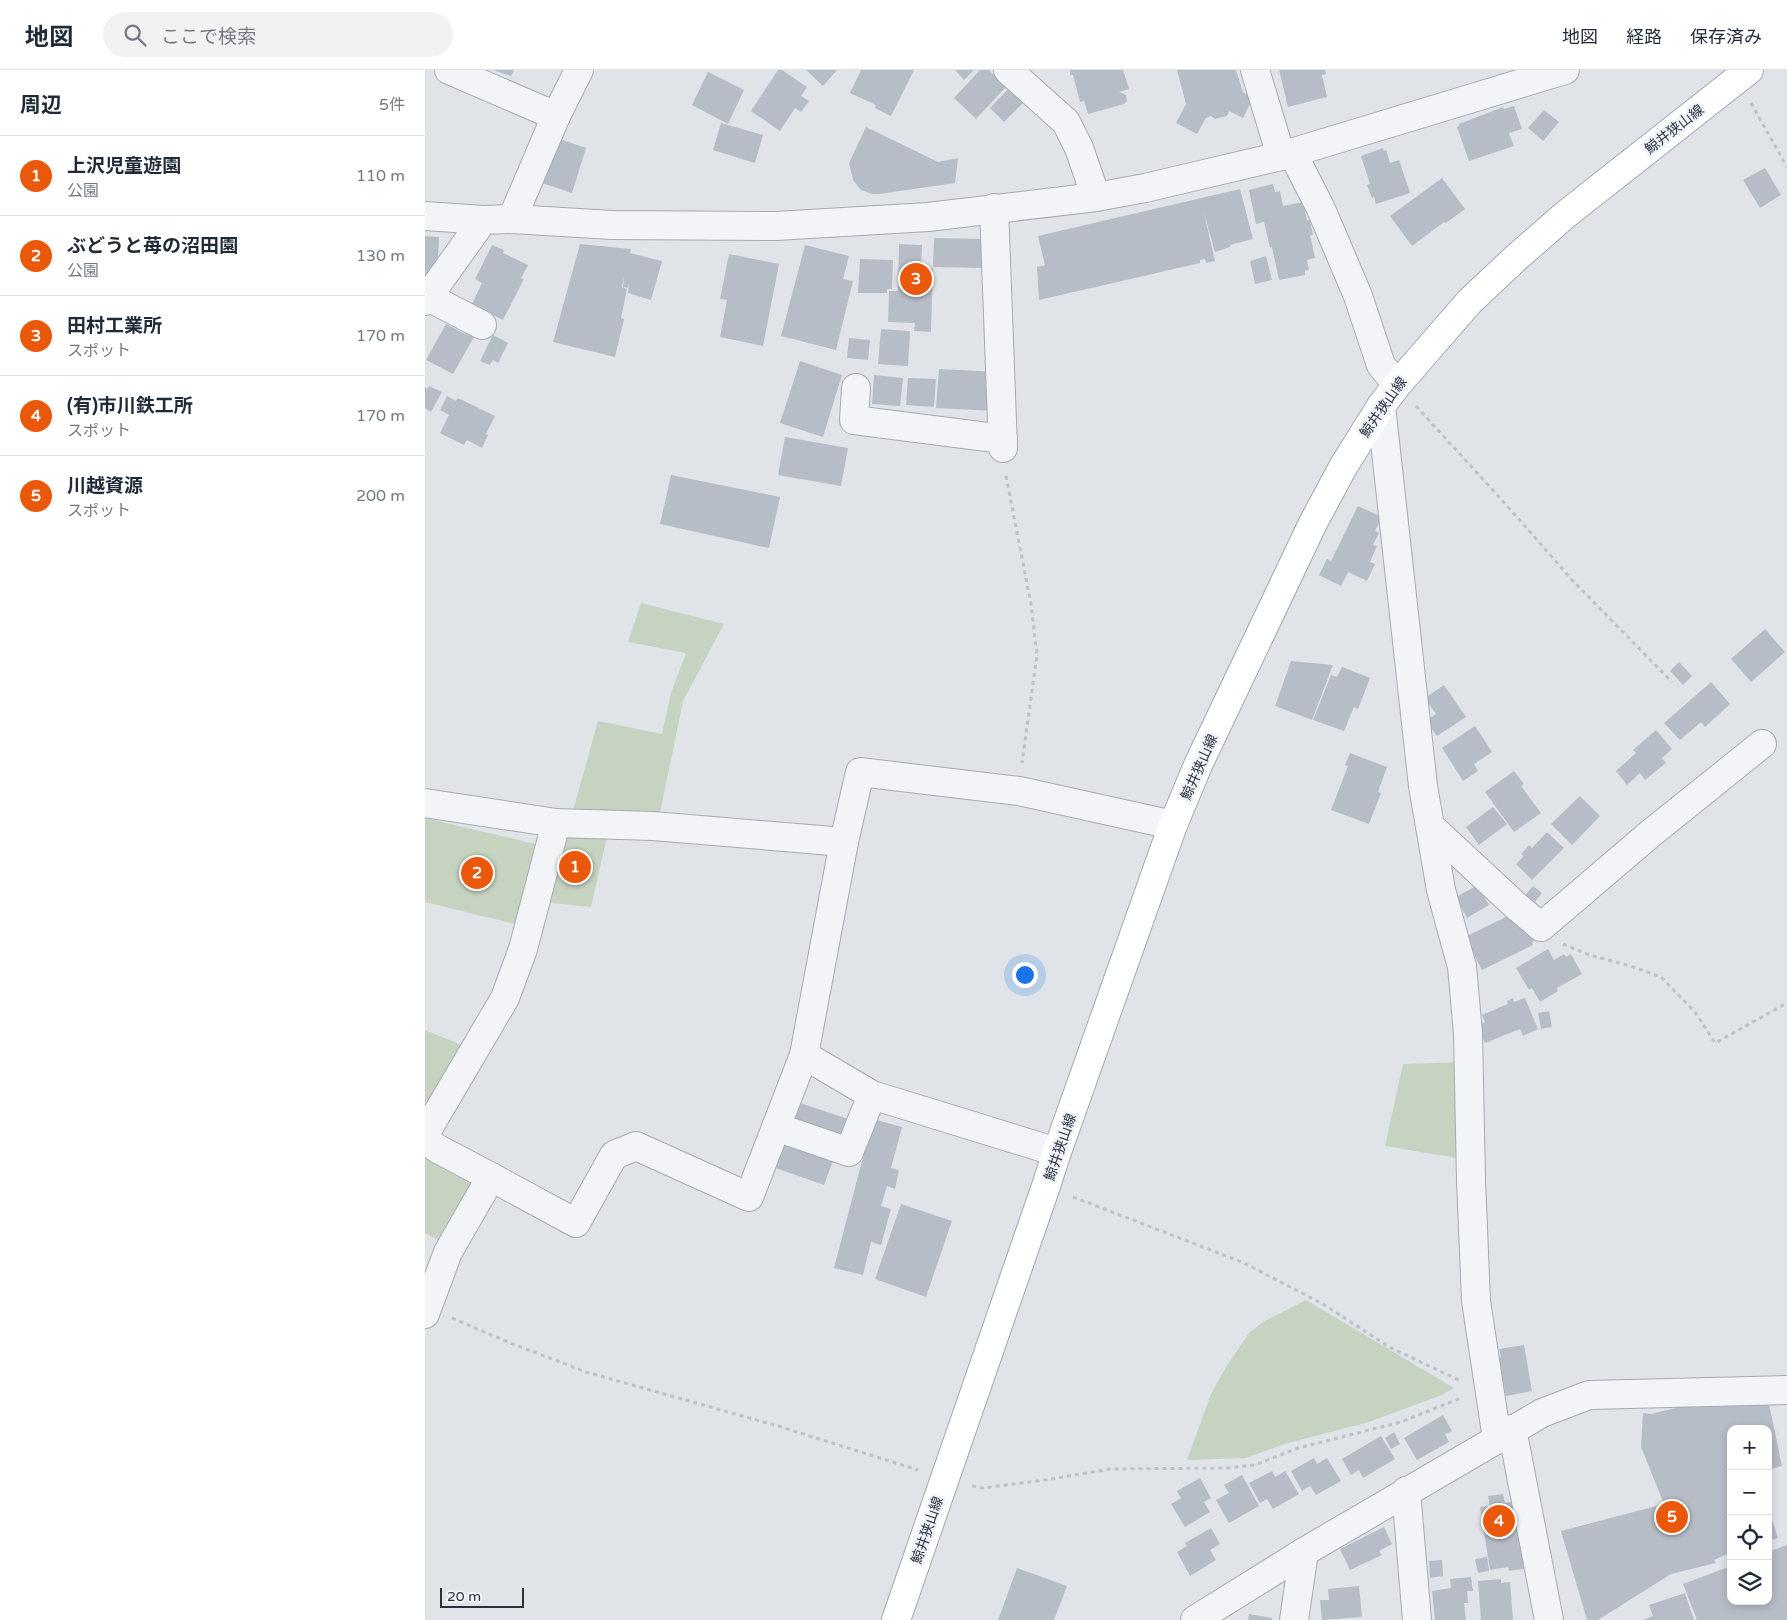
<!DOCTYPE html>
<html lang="ja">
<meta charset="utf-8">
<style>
:root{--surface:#fff;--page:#f2f2f3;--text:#1f2937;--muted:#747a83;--line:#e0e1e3;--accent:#ea580c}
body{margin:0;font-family:"Varela Round","Noto Sans JP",sans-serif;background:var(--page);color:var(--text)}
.controls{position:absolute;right:15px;bottom:15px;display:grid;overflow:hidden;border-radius:10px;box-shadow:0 2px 8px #0003}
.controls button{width:45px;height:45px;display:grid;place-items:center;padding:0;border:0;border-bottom:1px solid var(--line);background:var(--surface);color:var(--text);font:25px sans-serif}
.scale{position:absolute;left:15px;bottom:12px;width:84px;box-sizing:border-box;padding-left:5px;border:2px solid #293140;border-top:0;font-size:14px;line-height:18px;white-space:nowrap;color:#293140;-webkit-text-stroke:4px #f0f3f7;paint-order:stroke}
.you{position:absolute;left:599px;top:904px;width:18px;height:18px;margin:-12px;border:4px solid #fff;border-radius:50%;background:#1a73e8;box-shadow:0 0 0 8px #1a73e833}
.badge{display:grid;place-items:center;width:32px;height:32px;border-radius:50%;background:var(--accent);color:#fff;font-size:16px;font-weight:700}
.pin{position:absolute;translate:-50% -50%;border:2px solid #fff;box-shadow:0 1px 5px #0006}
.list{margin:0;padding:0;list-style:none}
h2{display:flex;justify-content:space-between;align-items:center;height:65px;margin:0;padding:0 20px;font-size:21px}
h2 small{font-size:16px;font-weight:400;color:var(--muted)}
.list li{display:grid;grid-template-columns:32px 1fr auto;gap:15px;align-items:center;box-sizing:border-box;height:80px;padding:0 20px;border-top:1px solid var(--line)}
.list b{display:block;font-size:19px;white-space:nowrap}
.list p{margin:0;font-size:16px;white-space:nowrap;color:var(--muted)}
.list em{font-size:16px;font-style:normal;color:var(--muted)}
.icon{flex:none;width:28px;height:28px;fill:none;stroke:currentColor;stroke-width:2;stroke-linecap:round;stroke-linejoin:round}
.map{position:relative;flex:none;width:1362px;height:1550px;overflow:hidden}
header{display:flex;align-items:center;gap:30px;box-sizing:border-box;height:70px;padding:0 25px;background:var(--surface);border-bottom:1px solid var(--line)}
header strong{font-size:24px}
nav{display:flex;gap:28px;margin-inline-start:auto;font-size:18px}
.search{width:350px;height:45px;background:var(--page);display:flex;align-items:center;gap:12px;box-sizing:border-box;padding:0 18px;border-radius:28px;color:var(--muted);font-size:19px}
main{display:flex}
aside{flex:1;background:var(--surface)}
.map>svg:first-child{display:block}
.green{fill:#c6d3c1}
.building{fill:#b7bdc6}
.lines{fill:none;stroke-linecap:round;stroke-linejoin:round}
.minor-casing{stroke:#a5abb3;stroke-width:30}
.major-casing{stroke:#a0a8b5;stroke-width:30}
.path{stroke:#bec1c7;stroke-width:3;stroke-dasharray:4 4;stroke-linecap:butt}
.minor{stroke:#f3f4f7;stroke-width:28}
.major{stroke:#fff;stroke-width:28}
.labels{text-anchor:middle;stroke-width:5;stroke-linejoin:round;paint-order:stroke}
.street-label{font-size:14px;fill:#293140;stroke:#f0f3f7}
</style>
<header>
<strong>地図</strong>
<div class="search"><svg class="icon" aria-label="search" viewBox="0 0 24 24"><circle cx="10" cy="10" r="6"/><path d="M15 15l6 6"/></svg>ここで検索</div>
<nav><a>地図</a><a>経路</a><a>保存済み</a></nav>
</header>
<main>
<aside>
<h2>周辺<small>5件</small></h2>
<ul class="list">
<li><span class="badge">1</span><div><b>上沢児童遊園</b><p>公園</p></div><em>110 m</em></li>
<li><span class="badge">2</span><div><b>ぶどうと苺の沼田園</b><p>公園</p></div><em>130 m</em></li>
<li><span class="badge">3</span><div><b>田村工業所</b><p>スポット</p></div><em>170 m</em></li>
<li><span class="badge">4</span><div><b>(有)市川鉄工所</b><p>スポット</p></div><em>170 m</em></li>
<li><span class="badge">5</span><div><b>川越資源</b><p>スポット</p></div><em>200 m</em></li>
</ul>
</aside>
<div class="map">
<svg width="1362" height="1550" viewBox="0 0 1362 1550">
<rect width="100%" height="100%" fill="#e0e4e9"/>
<g class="green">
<path d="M 216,533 L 299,554 L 258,631 L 234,748 L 148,741 L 173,651 L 237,664 L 246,623 L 261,583 L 203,572 Z"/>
<path d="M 0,748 L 110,774 L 90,854 L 0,832 Z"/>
<path d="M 183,762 L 166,837 L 117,832 L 135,763 Z"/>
<path d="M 0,960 L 39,976 L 0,1050 Z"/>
<path d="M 1037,992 L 1038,1089 L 960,1076 L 978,994 Z"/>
<path d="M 0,1079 L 53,1108 L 17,1172 L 0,1163 Z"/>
<path d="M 881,1230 L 1029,1318 L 1017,1325 L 941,1353 L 859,1374 L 821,1388 L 762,1390 L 786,1324 L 801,1297 L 824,1263 L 838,1252 Z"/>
</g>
<g class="building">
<path d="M 68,0 L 89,0 L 86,6 Z"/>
<path d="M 353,0 L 357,0 L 382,17 L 376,26 L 384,31 L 376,42 L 370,38 L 355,61 L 326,41 Z"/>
<path d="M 381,0 L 412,0 L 398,16 Z"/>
<path d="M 436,0 L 489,0 L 466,46 L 450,38 L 451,35 L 425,23 Z"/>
<path d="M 530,0 L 549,0 L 539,10 Z"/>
<path d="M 555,0 L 564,0 L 581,17 L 551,49 L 529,28 Z"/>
<path d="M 645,0 L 698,0 L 704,19 L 694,22 L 701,25 L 702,31 L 699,34 L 663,44 L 659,31 L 655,32 L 648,5 L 645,5 Z"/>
<path d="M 752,0 L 811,0 L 818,22 L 828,28 L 818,48 L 804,41 L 802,46 L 790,49 L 786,46 L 781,48 L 772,64 L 751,53 L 761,34 Z"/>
<path d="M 854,0 L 900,0 L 901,4 L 897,5 L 902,27 L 863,37 Z"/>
<path d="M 283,2 L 319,20 L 303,54 L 267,35 Z"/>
<path d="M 584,18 L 599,32 L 579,52 L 565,38 Z"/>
<path d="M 1089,36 L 1097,59 L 1084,63 L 1089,76 L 1044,91 L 1032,57 L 1034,56 L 1034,54 L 1078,37 L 1079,39 Z"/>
<path d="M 1119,40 L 1134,52 L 1118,71 L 1103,58 Z"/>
<path d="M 296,53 L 338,65 L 330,93 L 288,80 Z"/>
<path d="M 441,57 L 513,92 L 533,88 L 530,113 L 454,124 L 447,124 L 436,120 L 428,110 L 424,93 Z"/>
<path d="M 132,68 L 161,78 L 147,123 L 117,113 Z"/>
<path d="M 958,78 L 959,81 L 961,80 L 965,93 L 974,90 L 985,123 L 951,134 L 949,127 L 947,128 L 942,115 L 945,114 L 936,86 Z"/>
<path d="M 1340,98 L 1356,125 L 1335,138 L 1318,110 Z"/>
<path d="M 1017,108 L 1040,139 L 1021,153 L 1019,152 L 987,176 L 965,146 Z"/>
<path d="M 848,114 L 850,122 L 855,121 L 858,136 L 878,132 L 882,150 L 885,150 L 888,165 L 885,165 L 890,188 L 882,190 L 884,200 L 880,201 L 880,205 L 854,210 L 847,177 L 845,178 L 839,152 L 831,154 L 824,120 Z"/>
<path d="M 815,119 L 828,169 L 805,175 L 805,177 L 790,182 L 779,143 L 790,191 L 781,193 L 780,189 L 775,190 L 775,193 L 614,230 L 612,197 L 620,195 L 613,166 Z"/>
<path d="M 0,166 L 14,167 L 13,191 L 3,204 L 0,204 Z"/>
<path d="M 509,168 L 560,169 L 560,198 L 508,197 Z"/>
<path d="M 155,174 L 206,179 L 205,183 L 237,191 L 226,230 L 203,223 L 204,214 L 203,218 L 198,217 L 199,207 L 197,217 L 195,216 L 202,219 L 196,248 L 199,249 L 190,287 L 128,272 Z"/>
<path d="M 474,174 L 497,175 L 496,197 L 508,198 L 506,262 L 489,261 L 490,253 L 463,252 L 464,221 L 473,221 Z"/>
<path d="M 67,175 L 79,180 L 78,183 L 103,195 L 96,208 L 99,209 L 78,250 L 47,234 L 57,213 L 50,209 Z"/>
<path d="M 380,175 L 424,186 L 418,209 L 428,211 L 411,280 L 356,266 Z"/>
<path d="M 304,184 L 354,194 L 338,276 L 295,267 L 302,230 L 295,229 Z"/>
<path d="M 841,186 L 847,210 L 830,214 L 825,191 Z"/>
<path d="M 435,189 L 468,190 L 467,219 L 462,219 L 462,223 L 433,223 Z"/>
<path d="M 21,254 L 40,264 L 42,262 L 49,267 L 28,304 L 1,290 Z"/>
<path d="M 456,259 L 485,261 L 483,296 L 453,294 Z"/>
<path d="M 68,265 L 83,273 L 73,293 L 68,290 L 65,295 L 55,291 Z"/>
<path d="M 424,268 L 445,270 L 443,290 L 422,288 Z"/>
<path d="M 375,291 L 417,305 L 398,367 L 355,353 Z"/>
<path d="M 514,299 L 573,302 L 571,341 L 511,338 Z"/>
<path d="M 449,305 L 478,308 L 475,336 L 447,334 Z"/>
<path d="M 483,308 L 511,309 L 509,337 L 481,335 Z"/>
<path d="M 4,316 L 17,322 L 6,342 L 0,338 L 0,317 L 3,319 Z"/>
<path d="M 22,326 L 31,331 L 33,328 L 70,346 L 61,364 L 63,365 L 57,378 L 42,370 L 39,375 L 15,363 L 24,345 L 15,340 Z"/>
<path d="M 360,367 L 423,378 L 416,416 L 353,405 Z"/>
<path d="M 246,405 L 355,427 L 344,478 L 235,454 Z"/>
<path d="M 933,436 L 957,447 L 950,461 L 954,463 L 948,475 L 952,476 L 945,492 L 950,494 L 942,511 L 923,502 L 916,516 L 894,505 L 902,489 L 906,491 Z"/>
<path d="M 1340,559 L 1360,582 L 1326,612 L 1306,589 Z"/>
<path d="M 866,591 L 908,595 L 887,650 L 850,636 Z"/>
<path d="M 1254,592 L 1267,606 L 1258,615 L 1245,601 Z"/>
<path d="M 917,597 L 945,608 L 933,639 L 929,637 L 919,661 L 888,650 L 906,605 L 912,607 Z"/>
<path d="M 1286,612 L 1305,634 L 1280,657 L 1276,652 L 1255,670 L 1239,653 Z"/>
<path d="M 1019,615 L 1041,647 L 1012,666 L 1001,651 L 1011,644 L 1000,628 Z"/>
<path d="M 1050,656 L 1067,682 L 1049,694 L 1053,701 L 1038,711 L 1017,678 Z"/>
<path d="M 1231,660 L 1247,679 L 1237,688 L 1241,693 L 1220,710 L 1215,703 L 1202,715 L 1191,701 L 1211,683 L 1208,680 Z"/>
<path d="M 925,683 L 962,697 L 953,722 L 956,723 L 944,754 L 906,740 L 923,696 L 920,695 Z"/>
<path d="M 1089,701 L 1099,714 L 1096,716 L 1116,743 L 1089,762 L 1060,722 Z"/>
<path d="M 1155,726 L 1175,746 L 1147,775 L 1126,754 Z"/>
<path d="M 1068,737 L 1082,754 L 1054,775 L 1041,757 Z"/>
<path d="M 1122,762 L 1139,778 L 1107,810 L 1091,794 L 1099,786 L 1096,784 L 1104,775 L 1107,778 Z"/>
<path d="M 1053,815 L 1064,835 L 1042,848 L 1031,827 Z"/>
<path d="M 1108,816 L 1117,823 L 1109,833 L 1100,825 Z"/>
<path d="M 1089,843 L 1112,869 L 1107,872 L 1108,875 L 1057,900 L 1040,867 Z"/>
<path d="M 1123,879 L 1129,890 L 1139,884 L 1141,887 L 1146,884 L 1157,904 L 1132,918 L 1133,921 L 1115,932 L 1107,918 L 1104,920 L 1091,898 Z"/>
<path d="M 1088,928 L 1089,932 L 1100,928 L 1113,959 L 1098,966 L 1095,959 L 1060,973 L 1052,956 L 1060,952 L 1057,945 L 1083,934 L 1082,931 Z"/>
<path d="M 1124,941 L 1127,957 L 1116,959 L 1113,943 Z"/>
<path d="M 369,1031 L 423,1049 L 416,1070 L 363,1052 Z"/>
<path d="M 448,1049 L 477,1057 L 466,1098 L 474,1100 L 470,1119 L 462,1116 L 456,1136 L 466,1139 L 456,1175 L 446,1172 L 438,1205 L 409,1198 Z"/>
<path d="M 355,1069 L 409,1088 L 399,1115 L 345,1096 Z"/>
<path d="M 476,1134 L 527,1151 L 501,1227 L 450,1209 Z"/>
<path d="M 1099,1275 L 1107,1321 L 1081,1326 L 1074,1288 L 1076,1287 L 1074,1279 Z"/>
<path d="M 1279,1331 L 1344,1334 L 1357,1396 L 1343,1400 L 1343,1359 L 1306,1359 L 1306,1482 L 1289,1490 L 1291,1493 L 1246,1504 L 1173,1550 L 1162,1550 L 1136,1461 L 1239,1434 L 1216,1377 L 1218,1343 L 1226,1344 Z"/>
<path d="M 1018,1345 L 1027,1361 L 1020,1364 L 1024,1372 L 992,1390 L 979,1368 Z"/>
<path d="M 969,1362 L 975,1374 L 966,1379 L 960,1368 Z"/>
<path d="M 956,1366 L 970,1389 L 938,1408 L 934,1400 L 926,1405 L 917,1389 Z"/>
<path d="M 889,1388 L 892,1394 L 902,1388 L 916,1411 L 891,1425 L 885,1416 L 877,1421 L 866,1401 Z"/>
<path d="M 847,1401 L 850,1407 L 860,1401 L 874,1424 L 848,1439 L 842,1429 L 835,1433 L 824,1413 Z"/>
<path d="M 817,1405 L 834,1436 L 804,1453 L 791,1430 L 804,1423 L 799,1415 Z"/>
<path d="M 775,1408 L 786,1428 L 779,1432 L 785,1442 L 760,1457 L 746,1434 L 756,1428 L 752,1421 Z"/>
<path d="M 1078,1424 L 1080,1433 L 1089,1431 L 1105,1498 L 1084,1501 L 1083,1497 L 1065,1500 L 1055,1437 L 1065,1436 L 1063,1426 Z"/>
<path d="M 1343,1437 L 1353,1468 L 1343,1471 Z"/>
<path d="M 959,1457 L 967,1474 L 954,1481 L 957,1485 L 925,1500 L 915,1479 Z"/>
<path d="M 786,1458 L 795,1474 L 785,1480 L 791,1490 L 765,1506 L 752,1482 L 762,1476 L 760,1473 Z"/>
<path d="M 1362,1475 L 1362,1550 L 1272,1550 L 1258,1514 L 1306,1496 L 1306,1531 L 1343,1531 L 1343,1482 Z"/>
<path d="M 1062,1487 L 1064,1501 L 1053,1503 L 1050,1489 Z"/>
<path d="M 1017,1490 L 1018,1506 L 1005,1508 L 1004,1491 Z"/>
<path d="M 592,1498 L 642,1516 L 629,1550 L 573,1550 Z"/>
<path d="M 1046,1507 L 1048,1521 L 1042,1521 L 1043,1533 L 1039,1533 L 1041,1550 L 1010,1550 L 1007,1521 L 1026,1518 L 1025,1509 Z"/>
<path d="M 1076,1509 L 1076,1513 L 1085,1512 L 1088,1550 L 1056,1550 L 1053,1511 Z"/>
<path d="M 934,1516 L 937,1547 L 897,1550 L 895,1530 L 904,1530 L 903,1519 Z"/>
<path d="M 1260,1523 L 1269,1550 L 1218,1550 L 1228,1546 L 1224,1535 Z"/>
<path d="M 824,1544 L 847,1548 L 847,1550 L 823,1550 Z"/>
</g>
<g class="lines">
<defs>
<g id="minor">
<path d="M 24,0 L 131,46"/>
<path d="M 583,0 L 641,52 L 654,78 L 671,127"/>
<path d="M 830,0 L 856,86"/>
<path d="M 867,82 L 896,139 L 933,226 L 956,295 L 972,315"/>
<path d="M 569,138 L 578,378"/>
<path d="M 0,146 L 58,150 L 87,149 L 187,155 L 351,156 L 503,147 L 671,127 L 720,118 L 856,86 L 1140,0"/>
<path d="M 87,149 L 131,46 L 154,0"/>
<path d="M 3,227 L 57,255"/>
<path d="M 0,231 L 58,150"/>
<path d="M 431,318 L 429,350 L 578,369"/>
<path d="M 956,336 L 998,716 L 1016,820 L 1037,897 L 1043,963 L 1046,1110 L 1051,1231 L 1072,1369"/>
<path d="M 0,733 L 131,753 L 228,756 L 419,772"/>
<path d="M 1005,756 L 1089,834 L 1116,857 L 1225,764 L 1337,674"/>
<path d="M 379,985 L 447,1025"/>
<path d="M 351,1057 L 424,1082 L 447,1025 L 632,1082"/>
<path d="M 0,1064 L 80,928 L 98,879 L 131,753"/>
<path d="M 0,1070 L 13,1079 L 66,1107"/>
<path d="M 0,1244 L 23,1182 L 66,1107 L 151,1153 L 189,1085 L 211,1076 L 324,1127 L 379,985 L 419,772 L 435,702 L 594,721 L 748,755"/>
<path d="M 1087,1359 L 1124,1550"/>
<path d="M 981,1421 L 992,1550"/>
<path d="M 770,1550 L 879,1482 L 1117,1343 L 1164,1325 L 1362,1320"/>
<path d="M 869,1550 L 879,1482"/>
</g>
<path id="major" d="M 471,1550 L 621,1116 L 632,1082 L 748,755 L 773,695 L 888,453 L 918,397 L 956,336 L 972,315 L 1045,231 L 1092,187 L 1140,145 L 1324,0"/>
</defs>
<use href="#minor" class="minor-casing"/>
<use href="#major" class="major-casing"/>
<g class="path">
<path d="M 1326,33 L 1362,97"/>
<path d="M 991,336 L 1076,429 L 1148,511 L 1247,612"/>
<path d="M 581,406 L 606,534 L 612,585 L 597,693"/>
<path d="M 1138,874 L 1162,884 L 1208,897 L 1236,907 L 1270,942 L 1290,973 L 1362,933"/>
<path d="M 648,1127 L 817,1192 L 898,1234 L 966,1278 L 1036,1311"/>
<path d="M 27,1248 L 83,1272 L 161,1302 L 353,1356 L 493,1400"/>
<path d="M 547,1416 L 558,1418 L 620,1410 L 685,1399 L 802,1398 L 830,1395 L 873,1378 L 976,1352 L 1038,1327"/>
</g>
<use href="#minor" class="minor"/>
<use href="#major" class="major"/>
</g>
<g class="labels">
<g class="street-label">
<text transform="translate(1249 59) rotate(-38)" y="5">鯨井狭山線</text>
<text transform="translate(958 337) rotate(-55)" y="5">鯨井狭山線</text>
<text transform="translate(774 697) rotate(-66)" y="5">鯨井狭山線</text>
<text transform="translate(635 1077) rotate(-71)" y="5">鯨井狭山線</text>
<text transform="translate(502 1460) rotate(-71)" y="5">鯨井狭山線</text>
</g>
</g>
</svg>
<div class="controls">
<button>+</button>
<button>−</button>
<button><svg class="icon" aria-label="locate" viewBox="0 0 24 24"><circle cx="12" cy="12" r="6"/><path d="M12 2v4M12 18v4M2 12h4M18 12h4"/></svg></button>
<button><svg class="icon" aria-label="layers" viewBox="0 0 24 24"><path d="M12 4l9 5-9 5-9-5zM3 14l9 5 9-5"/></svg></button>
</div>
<div class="scale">20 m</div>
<div class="you"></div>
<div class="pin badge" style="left:150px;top:797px">1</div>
<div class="pin badge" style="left:52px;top:803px">2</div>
<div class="pin badge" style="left:491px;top:209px">3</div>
<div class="pin badge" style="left:1074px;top:1451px">4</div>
<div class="pin badge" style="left:1247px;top:1447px">5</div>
</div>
</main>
